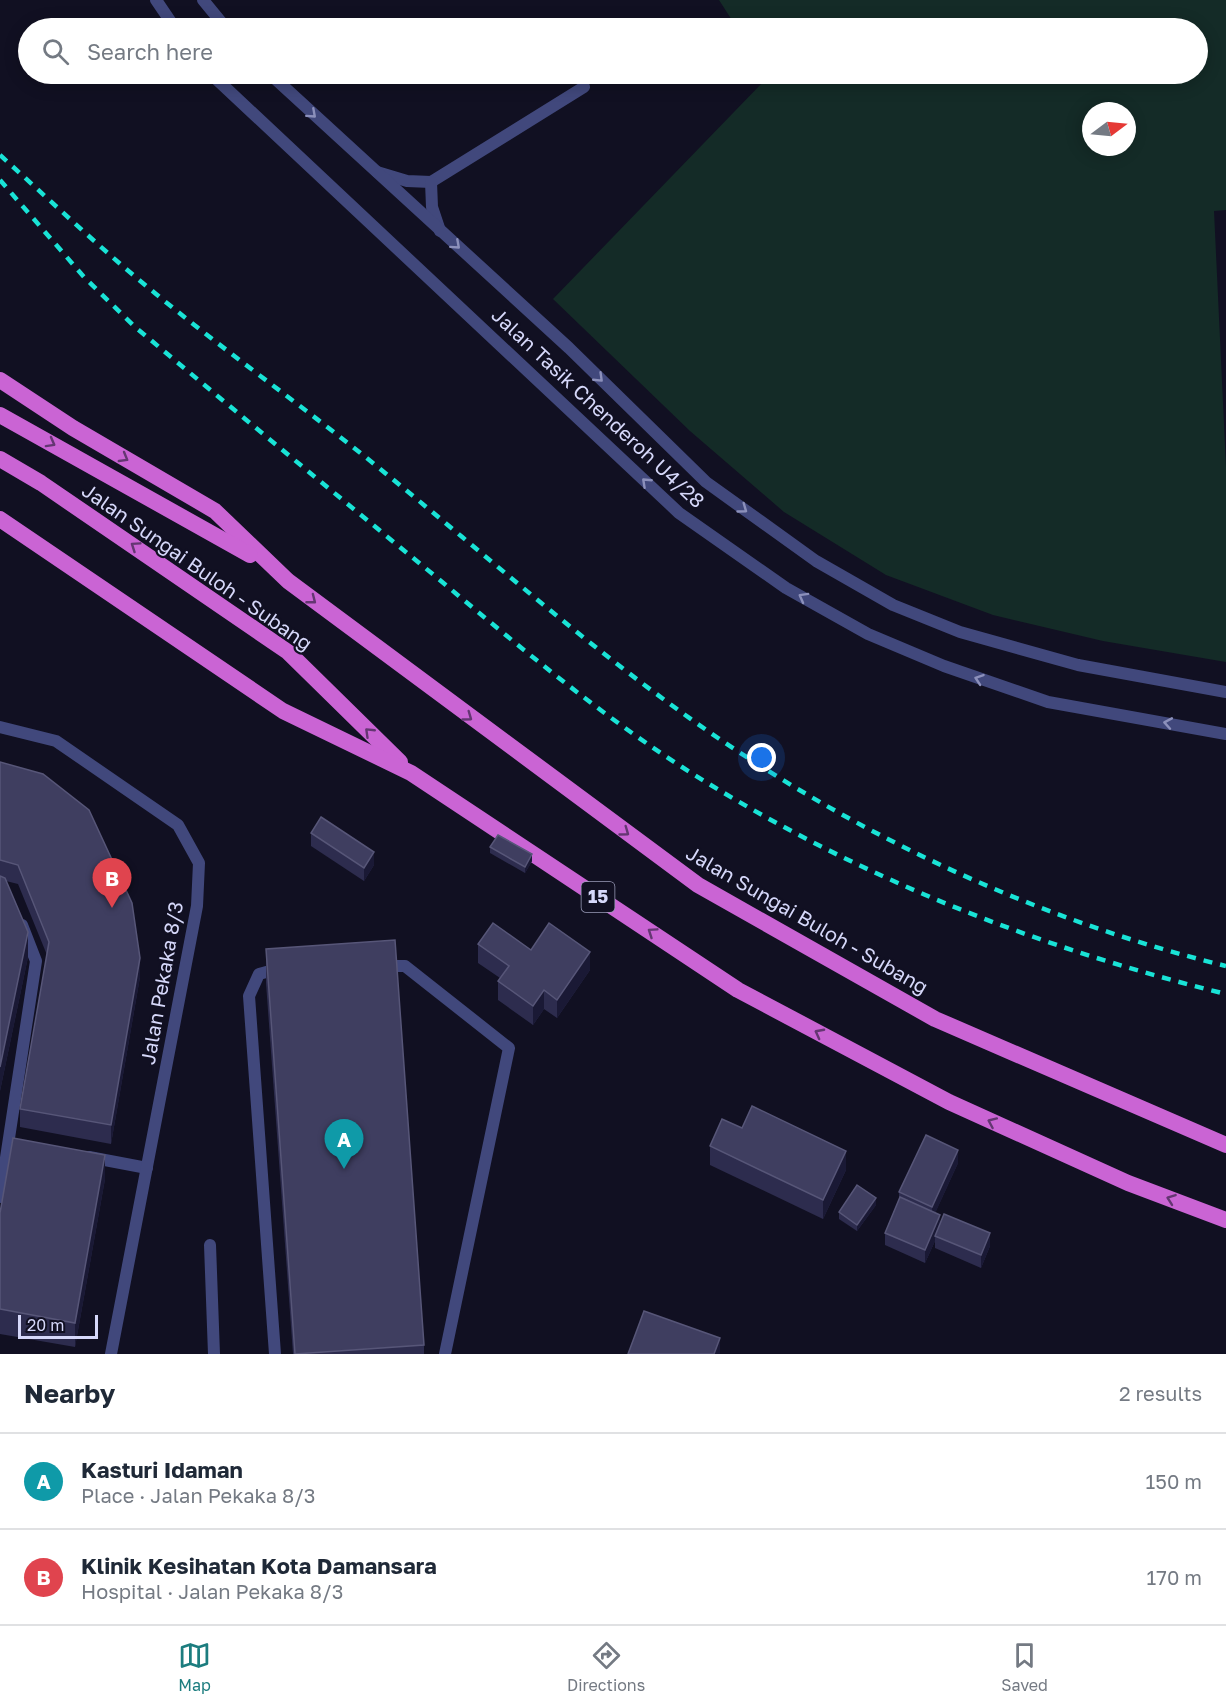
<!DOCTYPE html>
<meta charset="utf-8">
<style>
:root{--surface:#fff;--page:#f6f6f7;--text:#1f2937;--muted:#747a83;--line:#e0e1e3;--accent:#1c7d7f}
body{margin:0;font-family:"Golos Text",sans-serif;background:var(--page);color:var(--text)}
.compass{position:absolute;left:1082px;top:102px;width:54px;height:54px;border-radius:50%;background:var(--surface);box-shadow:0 3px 15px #0003;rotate:74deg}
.scale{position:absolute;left:18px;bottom:15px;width:80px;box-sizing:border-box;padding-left:6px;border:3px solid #d6d8fa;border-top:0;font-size:16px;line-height:21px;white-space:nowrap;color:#d6d8fa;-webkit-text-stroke:4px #111022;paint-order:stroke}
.you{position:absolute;left:762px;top:758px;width:21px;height:21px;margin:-15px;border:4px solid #fff;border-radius:50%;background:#1a73e8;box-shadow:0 0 0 9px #1a73e833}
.badge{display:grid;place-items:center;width:39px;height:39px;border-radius:50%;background:var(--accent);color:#fff;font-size:20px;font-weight:700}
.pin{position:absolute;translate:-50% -50px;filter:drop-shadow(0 2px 3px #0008)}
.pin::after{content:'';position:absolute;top:32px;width:21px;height:18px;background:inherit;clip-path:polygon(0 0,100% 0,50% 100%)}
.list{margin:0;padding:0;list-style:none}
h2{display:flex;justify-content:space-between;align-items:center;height:78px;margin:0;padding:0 24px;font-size:26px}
h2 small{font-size:20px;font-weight:400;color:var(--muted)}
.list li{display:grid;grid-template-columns:39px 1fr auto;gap:18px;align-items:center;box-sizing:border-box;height:96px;padding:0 24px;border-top:2px solid var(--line)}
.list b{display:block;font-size:22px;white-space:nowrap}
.list p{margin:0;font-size:20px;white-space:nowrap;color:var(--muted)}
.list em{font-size:20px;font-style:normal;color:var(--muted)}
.icon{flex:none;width:33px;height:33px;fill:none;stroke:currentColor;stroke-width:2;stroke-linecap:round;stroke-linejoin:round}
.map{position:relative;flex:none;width:1226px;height:1354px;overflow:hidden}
.search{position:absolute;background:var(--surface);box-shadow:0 3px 15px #0003;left:18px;right:18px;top:18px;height:66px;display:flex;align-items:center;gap:15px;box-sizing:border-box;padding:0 21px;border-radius:33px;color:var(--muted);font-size:22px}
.sheet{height:270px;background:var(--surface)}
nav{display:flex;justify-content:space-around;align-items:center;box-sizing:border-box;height:84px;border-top:2px solid var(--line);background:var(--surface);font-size:16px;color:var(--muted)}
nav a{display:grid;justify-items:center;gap:3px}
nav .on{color:var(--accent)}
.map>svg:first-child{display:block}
.green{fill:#142b27;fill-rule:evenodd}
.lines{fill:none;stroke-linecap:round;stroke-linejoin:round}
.service{stroke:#41487c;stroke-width:12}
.minor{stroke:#41487c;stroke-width:12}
.tertiary{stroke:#41487c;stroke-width:12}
.trunk{stroke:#ca64d4;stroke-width:16}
.rail{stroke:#19e3d6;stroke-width:4.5;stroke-dasharray:9 8;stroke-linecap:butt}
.wall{fill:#2d2c4e}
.shaded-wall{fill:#1a1935}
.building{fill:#3f3e60;stroke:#575678;stroke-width:1.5}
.oneway{stroke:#8c90bb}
.oneway2{stroke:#643672}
.labels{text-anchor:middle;stroke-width:4.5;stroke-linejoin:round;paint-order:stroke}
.shield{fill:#111022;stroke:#9b9cb9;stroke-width:1.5}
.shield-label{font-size:18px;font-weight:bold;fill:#d6d8fa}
.street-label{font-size:20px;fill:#d6d8fa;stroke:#111022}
</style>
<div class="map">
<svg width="1226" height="1354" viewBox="0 0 1226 1354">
<rect width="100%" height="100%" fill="#111022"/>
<path class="green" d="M 719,0 L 1226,0 L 1226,210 L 1214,211 L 1226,467 L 1226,662 L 1103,641 L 993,615 L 886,575 L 784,512 L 690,431 L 553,299 L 767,78 L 764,74 L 1198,74 L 1198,28 L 737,28 ZM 1091,111 L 1127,111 L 1127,147 L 1091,147 Z"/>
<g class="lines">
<g class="service">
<path d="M 383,966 L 405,966 L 509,1048 L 445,1354"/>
<path d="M 89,1157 L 147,1168"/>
<path d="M 0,1197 L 36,961 L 22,925"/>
<path d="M 210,1245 L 214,1354"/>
<path d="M 275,1354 L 249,996 L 259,974 L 281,968"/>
</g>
<g class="minor">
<path d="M 377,172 L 407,181 L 431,182 L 584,87"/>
<path d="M 431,182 L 432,207 L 440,231"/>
<path d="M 0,727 L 56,741 L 178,825 L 199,863 L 197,906 L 111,1354"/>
</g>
<g class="tertiary">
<path d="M 156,0 L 175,28"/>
<path d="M 203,0 L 226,28"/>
<path d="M 211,74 L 679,513 L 786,588 L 868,634 L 944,666 L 1048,702 L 1226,734"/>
<path d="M 270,74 L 569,348 L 706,482 L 816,561 L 893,605 L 960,632 L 1078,665 L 1226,692"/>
</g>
<g class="trunk">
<path d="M 0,380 L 73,428 L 215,511 L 288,581 L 698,885 L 935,1019 L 1226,1145"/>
<path d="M 0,415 L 250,555"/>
<path d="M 0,459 L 41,483 L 288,652 L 400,762"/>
<path d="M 0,519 L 283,711 L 411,773 L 738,990 L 949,1102 L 1128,1183 L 1226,1220"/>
</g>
<g class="rail">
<path d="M 0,155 C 52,202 102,250 156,294 C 225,351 298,403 368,459 C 484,553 595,654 718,738 C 872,843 1046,922 1226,966"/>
<path d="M 0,180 L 84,277 L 134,326 C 234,410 334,493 435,576 C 515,643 594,710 682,767 C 849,874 1034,947 1226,994"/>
</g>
</g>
<g class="wall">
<path d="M 0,762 L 140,977 L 111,1144 L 20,1127 L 20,1109 L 47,955 L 18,884 L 6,881 L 28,957 L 0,1091 Z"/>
<path d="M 311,833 L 374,865 L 364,881 L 311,846 Z"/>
<path d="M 490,847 L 532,861 L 525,873 L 490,853 Z"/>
<path d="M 478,944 L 531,950 L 590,970 L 557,1018 L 544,1009 L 533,1025 L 498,1000 L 498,981 L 500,978 L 478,963 Z"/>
<path d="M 266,949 L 424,1345 L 424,1354 L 293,1354 L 266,983 Z"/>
<path d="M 710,1146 L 846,1170 L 823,1219 L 710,1165 Z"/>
<path d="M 958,1163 L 935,1213 L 940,1222 L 990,1246 L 981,1268 L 935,1248 L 935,1241 L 925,1263 L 885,1245 L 885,1233 L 899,1199 L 899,1192 Z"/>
<path d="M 105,1179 L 75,1347 L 0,1334 L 0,1213 Z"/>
<path d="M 876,1205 L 857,1231 L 839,1219 L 839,1212 Z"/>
</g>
<g class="shaded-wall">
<path d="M 374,852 L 374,865 L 364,881 L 364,868 Z"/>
<path d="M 532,854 L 532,861 L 525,873 L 525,867 Z"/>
<path d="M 28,932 L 28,957 L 0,1091 L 0,1067 Z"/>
<path d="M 590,952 L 590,970 L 557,1018 L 557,1000 Z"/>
<path d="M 140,958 L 140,977 L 111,1144 L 111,1125 Z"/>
<path d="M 544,990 L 544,1009 L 533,1025 L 533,1006 Z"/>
<path d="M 958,1150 L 958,1163 L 932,1220 L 932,1207 Z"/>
<path d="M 846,1151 L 846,1170 L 823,1219 L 823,1200 Z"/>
<path d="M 105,1155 L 105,1179 L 75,1347 L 75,1323 Z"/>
<path d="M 876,1198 L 876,1205 L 857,1231 L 857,1225 Z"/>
<path d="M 940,1215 L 940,1228 L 935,1236 L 935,1241 L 925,1263 L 925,1250 Z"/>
<path d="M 990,1233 L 990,1246 L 981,1268 L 981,1255 Z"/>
<path d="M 720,1338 L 720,1354 L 714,1354 Z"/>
</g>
<g class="building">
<path d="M 0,762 L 43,774 L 89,810 L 132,903 L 140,958 L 111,1125 L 20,1109 L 49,942 L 18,865 L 0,860 Z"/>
<path d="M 321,817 L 374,852 L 364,868 L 311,833 Z"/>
<path d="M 498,835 L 532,854 L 525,867 L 490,847 Z"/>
<path d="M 0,876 L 5,878 L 28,932 L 0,1067 Z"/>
<path d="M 493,923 L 531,950 L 549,923 L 590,952 L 557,1000 L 544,990 L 533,1006 L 498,981 L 509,966 L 478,944 Z"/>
<path d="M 395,940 L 424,1345 L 295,1354 L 266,949 Z"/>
<path d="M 752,1106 L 846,1151 L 823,1200 L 710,1146 L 722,1119 L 742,1128 Z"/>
<path d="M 926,1135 L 958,1150 L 932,1207 L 899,1192 Z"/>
<path d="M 13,1138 L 105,1155 L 75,1323 L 0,1309 L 0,1213 Z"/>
<path d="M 857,1185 L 876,1198 L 857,1225 L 839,1212 Z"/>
<path d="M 900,1197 L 940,1215 L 925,1250 L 885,1233 Z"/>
<path d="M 944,1214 L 990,1233 L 981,1255 L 935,1236 Z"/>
<path d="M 644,1311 L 720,1338 L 714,1354 L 628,1354 Z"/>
</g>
<defs><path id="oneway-chevron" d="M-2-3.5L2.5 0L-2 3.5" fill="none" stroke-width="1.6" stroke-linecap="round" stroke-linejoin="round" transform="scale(1.5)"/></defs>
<g class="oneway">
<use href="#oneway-chevron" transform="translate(312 114) rotate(42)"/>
<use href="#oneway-chevron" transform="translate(456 245) rotate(42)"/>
<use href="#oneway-chevron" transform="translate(599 378) rotate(44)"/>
<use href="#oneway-chevron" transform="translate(646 482) rotate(-137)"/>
<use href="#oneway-chevron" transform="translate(743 509) rotate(36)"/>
<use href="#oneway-chevron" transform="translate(803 597) rotate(-151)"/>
<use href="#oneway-chevron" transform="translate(979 679) rotate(-161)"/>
<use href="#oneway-chevron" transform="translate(1168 723) rotate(-170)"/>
</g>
<g class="oneway2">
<use href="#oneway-chevron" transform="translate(51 443) rotate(29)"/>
<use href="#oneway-chevron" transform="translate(124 458) rotate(30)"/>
<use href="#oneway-chevron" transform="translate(135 546) rotate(-146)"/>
<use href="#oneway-chevron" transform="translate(312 600) rotate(38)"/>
<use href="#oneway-chevron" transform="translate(468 717) rotate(36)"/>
<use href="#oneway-chevron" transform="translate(369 732) rotate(-136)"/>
<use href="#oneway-chevron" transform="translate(625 832) rotate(36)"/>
<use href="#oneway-chevron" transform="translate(652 932) rotate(-146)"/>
<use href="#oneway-chevron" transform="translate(819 1033) rotate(-152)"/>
<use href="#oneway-chevron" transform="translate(992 1122) rotate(-156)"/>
<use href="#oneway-chevron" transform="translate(1171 1199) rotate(-160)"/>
</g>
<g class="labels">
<rect class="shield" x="581.5" y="882" width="33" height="30" rx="4.5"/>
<g class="shield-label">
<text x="598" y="903">15</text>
</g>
<g class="street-label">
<text transform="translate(598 408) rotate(43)" y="7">Jalan Tasik Chenderoh U4/28</text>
<text transform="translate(197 567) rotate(35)" y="7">Jalan Sungai Buloh - Subang</text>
<text transform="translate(807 920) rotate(30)" y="7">Jalan Sungai Buloh - Subang</text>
<text transform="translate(162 983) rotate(-80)" y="7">Jalan Pekaka 8/3</text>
</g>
</g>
</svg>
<svg class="compass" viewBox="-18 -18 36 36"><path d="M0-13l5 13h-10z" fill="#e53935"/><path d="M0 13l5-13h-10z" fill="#747a83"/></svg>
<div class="scale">20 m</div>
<div class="you"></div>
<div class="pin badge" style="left:344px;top:1169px;background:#0f9aa8">A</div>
<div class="pin badge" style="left:112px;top:908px;background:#e0444e">B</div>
<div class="search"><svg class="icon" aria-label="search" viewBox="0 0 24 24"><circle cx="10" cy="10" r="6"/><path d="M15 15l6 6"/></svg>Search here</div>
</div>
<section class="sheet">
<h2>Nearby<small>2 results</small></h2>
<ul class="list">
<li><span class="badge" style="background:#0f9aa8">A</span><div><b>Kasturi Idaman</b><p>Place · Jalan Pekaka 8/3</p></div><em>150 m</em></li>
<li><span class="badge" style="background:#e0444e">B</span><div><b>Klinik Kesihatan Kota Damansara</b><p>Hospital · Jalan Pekaka 8/3</p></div><em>170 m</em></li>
</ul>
</section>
<nav>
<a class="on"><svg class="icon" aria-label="map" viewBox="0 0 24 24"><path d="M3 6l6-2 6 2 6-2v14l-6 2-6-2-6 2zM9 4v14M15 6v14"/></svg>Map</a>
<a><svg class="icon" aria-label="directions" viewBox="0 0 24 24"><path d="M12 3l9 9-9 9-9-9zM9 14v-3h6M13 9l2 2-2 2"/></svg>Directions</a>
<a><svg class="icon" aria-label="saved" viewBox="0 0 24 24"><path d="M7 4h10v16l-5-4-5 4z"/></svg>Saved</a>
</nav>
